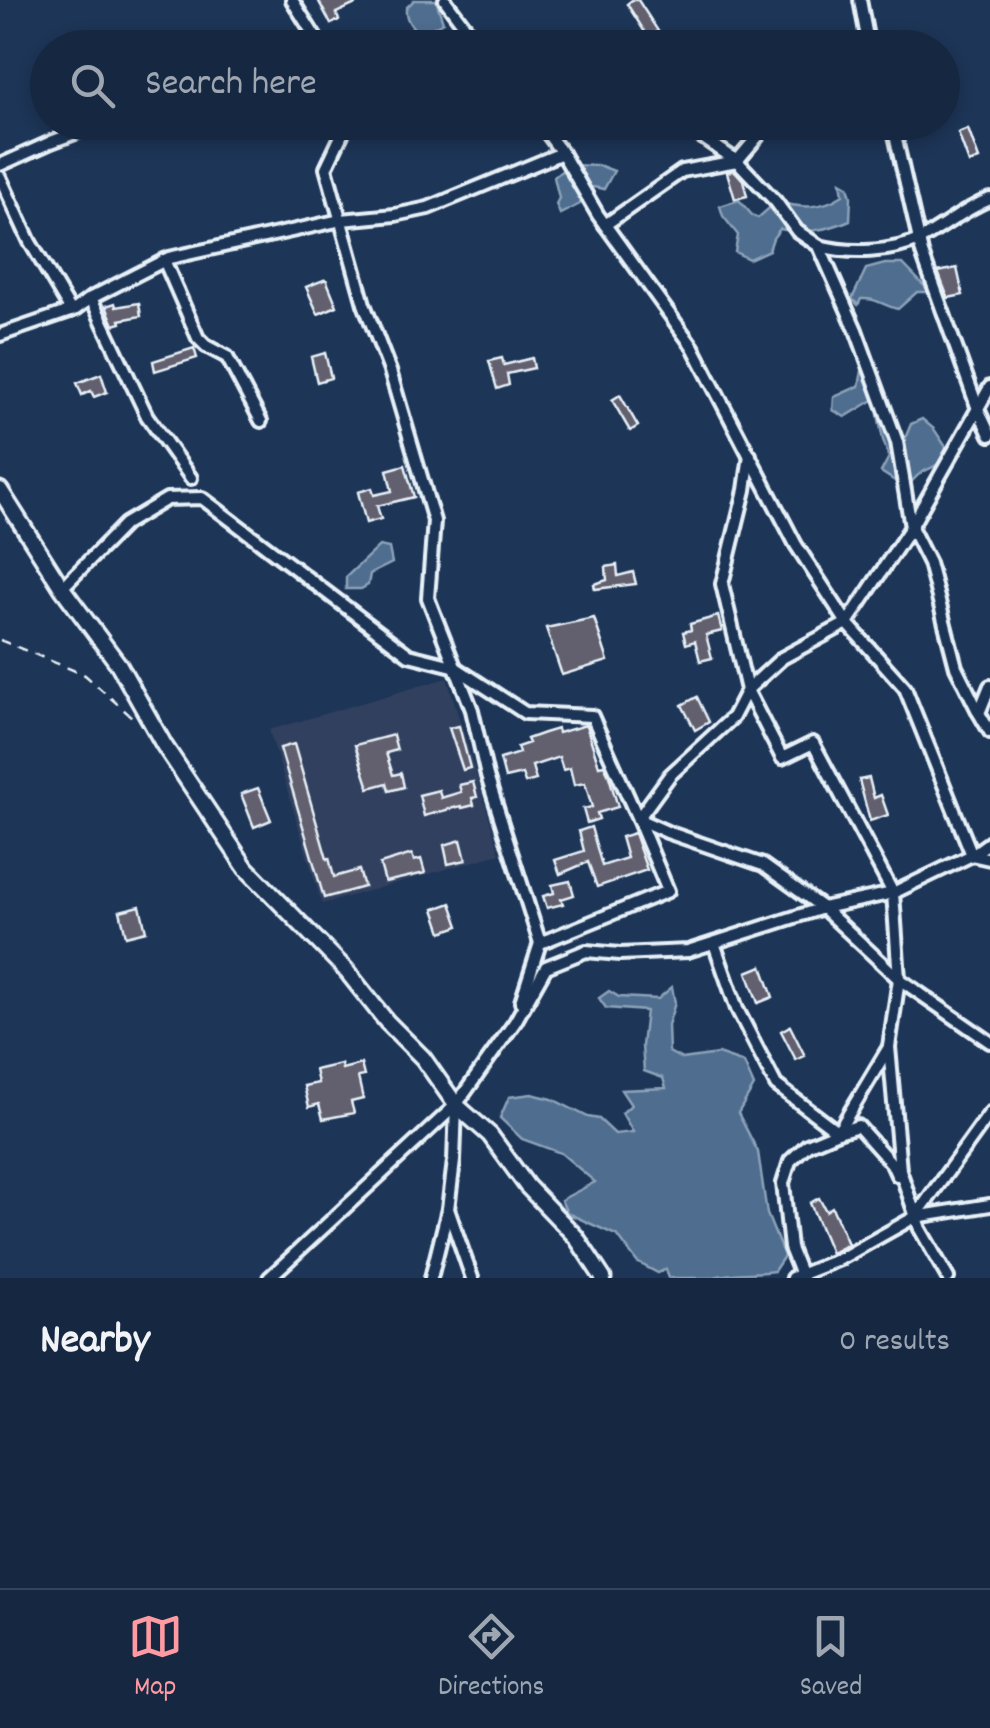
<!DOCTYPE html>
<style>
:root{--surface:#162841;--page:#1f3048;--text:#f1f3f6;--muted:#9ea6b1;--line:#35445a;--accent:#ff9aa2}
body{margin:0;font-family:Dekko,sans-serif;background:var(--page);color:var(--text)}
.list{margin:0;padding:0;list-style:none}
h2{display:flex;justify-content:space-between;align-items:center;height:130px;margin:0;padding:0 40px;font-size:42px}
h2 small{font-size:32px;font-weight:400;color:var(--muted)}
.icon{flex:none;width:55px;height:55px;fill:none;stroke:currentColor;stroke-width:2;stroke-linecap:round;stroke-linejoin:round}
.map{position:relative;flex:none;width:990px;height:1278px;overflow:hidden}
.search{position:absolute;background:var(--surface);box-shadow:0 5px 15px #0003;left:30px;right:30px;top:30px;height:110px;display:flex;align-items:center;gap:25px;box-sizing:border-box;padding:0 35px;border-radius:55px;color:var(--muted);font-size:38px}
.sheet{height:310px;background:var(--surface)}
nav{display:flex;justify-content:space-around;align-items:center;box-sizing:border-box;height:140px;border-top:2px solid var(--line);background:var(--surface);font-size:28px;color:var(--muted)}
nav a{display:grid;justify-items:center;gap:5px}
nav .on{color:var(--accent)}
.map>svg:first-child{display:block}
.built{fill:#32415e}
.water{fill:#4f6d8f;stroke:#8ca2b9;stroke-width:2.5}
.building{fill:#625e6e;stroke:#e8f1f8;stroke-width:2.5}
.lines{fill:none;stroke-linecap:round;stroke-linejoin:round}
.street-casing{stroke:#e8f1f8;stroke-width:18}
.secondary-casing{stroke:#e8f1f8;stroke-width:21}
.path{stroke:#e8f1f8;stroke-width:2.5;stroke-dasharray:10 8;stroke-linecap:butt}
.street{stroke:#1d3557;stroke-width:10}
.secondary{stroke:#1d3557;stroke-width:14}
</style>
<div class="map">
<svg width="990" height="1278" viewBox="0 0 990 1278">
<rect width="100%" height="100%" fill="#1d3557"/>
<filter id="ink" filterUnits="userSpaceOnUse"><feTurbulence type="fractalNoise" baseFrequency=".01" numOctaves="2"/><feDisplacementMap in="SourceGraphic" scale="20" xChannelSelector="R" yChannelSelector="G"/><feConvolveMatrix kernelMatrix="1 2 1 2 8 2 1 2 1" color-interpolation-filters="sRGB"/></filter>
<g filter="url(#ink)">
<path class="built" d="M 447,678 L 500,854 L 322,904 L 269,730 Z"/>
<g class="water">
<path d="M 414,0 L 436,0 L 443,22 L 421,34 C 412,28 405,20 406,8 Z"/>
<path d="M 569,165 L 601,166 L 614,171 L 604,189 L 593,187 L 584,189 L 580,204 L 560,214 L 556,204 L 559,198 L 554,177 Z"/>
<path d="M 841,182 L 848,186 L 851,197 L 850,220 C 830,229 802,235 780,229 L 773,238 L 769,250 L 749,259 L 735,252 L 738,235 L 723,216 L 720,206 L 739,200 L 752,215 L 758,218 L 776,202 C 802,208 820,210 843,195 Z"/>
<path d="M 885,264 L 903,264 L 930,292 L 917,292 L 898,309 C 883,306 878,298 861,299 L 858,305 L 852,299 L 866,269 Z"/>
<path d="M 862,371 L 872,373 L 898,441 L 906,436 L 911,424 L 922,419 L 934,429 L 946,447 C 944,466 935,465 921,473 C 916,476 913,481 909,484 L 895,481 L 881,472 L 889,457 L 883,440 L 875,399 L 845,417 L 833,410 L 834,397 L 859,386 Z"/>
<path d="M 379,546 L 389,548 L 392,563 L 370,574 L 368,585 L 361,589 L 346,589 L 346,577 Z"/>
<path d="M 672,987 L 675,1003 L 668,1025 L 669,1052 L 682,1059 L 718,1054 L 744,1063 L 754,1086 L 738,1113 L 758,1152 L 767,1214 L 784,1256 L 774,1271 C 755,1274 727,1272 711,1278 L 669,1278 L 666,1269 L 658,1273 L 637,1262 L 618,1236 L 567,1213 L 561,1200 L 595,1182 L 561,1153 L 522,1139 L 500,1118 L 509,1097 L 532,1094 L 552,1099 L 588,1117 L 599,1119 L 615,1134 L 633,1132 L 622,1113 L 631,1105 L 621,1090 L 666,1088 L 663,1078 L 644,1071 L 642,1046 L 646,1011 L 606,1008 L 599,998 L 609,991 L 619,997 L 658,999 Z"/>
</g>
<g class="building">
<path d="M 318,0 L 364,0 L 336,13 L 339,20 L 331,24 Z"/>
<path d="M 632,0 L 638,0 L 658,31 L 648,37 L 627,4 Z"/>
<path d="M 968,129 L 979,159 L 969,163 L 958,133 Z"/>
<path d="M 734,170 L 743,180 L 747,196 L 735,199 L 727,172 Z"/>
<path d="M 957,268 L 963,295 L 948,298 L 938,272 Z"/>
<path d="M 326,279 L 337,306 L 318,314 L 306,287 Z"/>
<path d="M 115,303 L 116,307 L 139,303 L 141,316 L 120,320 L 121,323 L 114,325 L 106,306 Z"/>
<path d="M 194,348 L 197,358 L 155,371 L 153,361 Z"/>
<path d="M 325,353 L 331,378 L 317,382 L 311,357 Z"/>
<path d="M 502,358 L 504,365 L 532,358 L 534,368 L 507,374 L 509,385 L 497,389 L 489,361 Z"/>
<path d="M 101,374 L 107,392 L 94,397 L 91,391 L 82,395 L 77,383 Z"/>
<path d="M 620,395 L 638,426 L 630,431 L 612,400 Z"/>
<path d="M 405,465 L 414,497 L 377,506 L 381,519 L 366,523 L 358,492 L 372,488 L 374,495 L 392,491 L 387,470 Z"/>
<path d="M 617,565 L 618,576 L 633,572 L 636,584 L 595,589 L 594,584 L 607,580 L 606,567 Z"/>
<path d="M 718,616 L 722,631 L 706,635 L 712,658 L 700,661 L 695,641 L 686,644 L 683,632 L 691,630 L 690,624 Z"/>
<path d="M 594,618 L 608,661 L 562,675 L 546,628 Z"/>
<path d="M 697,697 L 709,722 L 695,730 L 682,705 Z"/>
<path d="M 586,725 L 599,766 L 604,765 L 608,773 L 618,807 L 597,813 L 599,819 L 587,823 L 583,809 L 592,807 L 585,783 L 574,785 L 570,768 L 563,770 L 559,757 L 532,766 L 536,780 L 525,783 L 522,774 L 505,778 L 500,759 L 519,753 L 517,747 L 529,743 L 527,739 L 544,733 L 557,729 L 558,733 Z"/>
<path d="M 459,726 L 470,768 L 463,770 L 449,728 Z"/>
<path d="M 393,735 L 397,750 L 386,753 L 393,775 L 401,773 L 404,787 L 389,791 L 387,783 L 369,788 L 355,745 Z"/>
<path d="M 294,744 L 327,859 L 329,858 L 334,877 L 359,870 L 364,887 L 324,898 L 280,748 Z"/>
<path d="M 869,778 L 874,798 L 881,795 L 888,815 L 870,821 L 859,780 Z"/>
<path d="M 473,782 L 477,797 L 472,798 L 474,805 L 462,808 L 461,806 L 424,816 L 419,795 L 439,790 L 441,798 L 461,792 L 459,785 Z"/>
<path d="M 258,788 L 271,820 L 254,827 L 241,794 Z"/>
<path d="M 591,827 L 602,866 L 627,858 L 621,837 L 634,833 L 647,870 L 597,887 L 588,862 L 560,874 L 555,860 L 584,851 L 579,831 Z"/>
<path d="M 461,840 L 466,860 L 448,864 L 444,845 Z"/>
<path d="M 412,854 L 414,861 L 421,859 L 425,873 L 385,882 L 380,864 Z"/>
<path d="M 570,881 L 574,895 L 561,899 L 563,904 L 547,908 L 543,896 L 554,893 L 552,885 Z"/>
<path d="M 451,903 L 459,926 L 442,932 L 434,909 Z"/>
<path d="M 140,906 L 146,931 L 126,936 L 120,911 Z"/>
<path d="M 762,966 L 773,997 L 758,1003 L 747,972 Z"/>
<path d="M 790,1026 L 805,1056 L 796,1060 L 781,1031 Z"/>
<path d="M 341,1064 L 342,1069 L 361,1064 L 364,1076 L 358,1077 L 363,1099 L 351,1102 L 354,1113 L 323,1119 L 319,1104 L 309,1107 L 304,1086 L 318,1083 L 315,1070 Z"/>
<path d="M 819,1198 L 826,1211 L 832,1207 L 848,1244 L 831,1253 L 810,1203 Z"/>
</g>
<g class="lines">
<defs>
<g id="street">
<path d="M 292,0 L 322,48"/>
<path d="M 445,0 L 481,48"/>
<path d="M 860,0 L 869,48"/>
<path d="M 345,122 L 345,128 L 326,168 L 364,304 L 390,371 L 434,521 L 428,598 L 472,710 L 487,776 L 540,943"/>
<path d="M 539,122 L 562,153 L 598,215 L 693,347 L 796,545 L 847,623 L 905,688 L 972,855"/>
<path d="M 680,122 L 737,161 L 776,202 L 797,231 L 819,246 L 856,330 L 897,442 L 911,527 L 929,563 L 956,667 L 979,713"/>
<path d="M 892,122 L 922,253 L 978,409 L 990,435"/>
<path d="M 0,165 L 51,142 L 104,122"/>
<path d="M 0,177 L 30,242 L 71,311"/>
<path d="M 605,225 L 682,171 L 737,161 L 770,122"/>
<path d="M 819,246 C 849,254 892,253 921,239 C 946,226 962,210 990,199"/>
<path d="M 164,260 L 198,338 L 206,346 L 227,357 L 261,421"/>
<path d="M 91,298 L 147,416 L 191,478"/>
<path d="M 0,335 L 76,309 L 91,298 L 169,258 L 341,220 L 395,215 L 428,208 L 562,153"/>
<path d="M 750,455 L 745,490 L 722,584 L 747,690 L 782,758 L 813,743 L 893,893 L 899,979 L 889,1047 L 900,1170 L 920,1229 L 948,1278"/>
<path d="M 62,588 L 125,524 L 167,499 L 202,498 L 409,655 L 453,666 L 525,713 L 592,716 L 638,819 L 667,832 L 763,865 L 823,908 L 899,979 L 990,1042"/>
<path d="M 990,686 L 979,713 L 990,732"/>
<path d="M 972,855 L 990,859"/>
<path d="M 714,943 L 737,1009 L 776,1085 L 838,1132 L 858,1126 L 892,1164 L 897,1175"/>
<path d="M 521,1002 L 540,943 L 668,891 L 638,819 L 670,775 L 733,717 L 747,690 L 782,658 L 847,623 L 911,527 L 990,387"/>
<path d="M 448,1209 L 472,1278"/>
<path d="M 915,1217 L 990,1113"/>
<path d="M 269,1278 L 456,1105 L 515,1022 L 546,967 L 586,951 L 620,954 L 688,951 L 823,908 L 893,893 L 972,855 L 990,842"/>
<path d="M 431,1278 L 448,1209 L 454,1161 L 456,1105"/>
<path d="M 792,1278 L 840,1259 L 915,1217 L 990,1205"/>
<path d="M 802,1278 L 790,1248 L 783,1183 L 790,1161 L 807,1145 L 838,1132 L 889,1047"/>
</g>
<path id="secondary" d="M 0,490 L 62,588 L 119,665 L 164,745 L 246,868 L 345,969 L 387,1022 L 423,1058 L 456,1105 L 490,1135 L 527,1186 L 576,1237 L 603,1278"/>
</defs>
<use href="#street" class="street-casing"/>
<use href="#secondary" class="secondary-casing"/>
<path class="path" d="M 0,640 L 85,675 L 133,718"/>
<use href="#street" class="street"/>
<use href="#secondary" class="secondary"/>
</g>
</g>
</svg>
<div class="search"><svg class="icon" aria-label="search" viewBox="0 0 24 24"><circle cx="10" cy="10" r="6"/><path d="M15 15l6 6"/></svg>Search here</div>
</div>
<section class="sheet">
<h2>Nearby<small>0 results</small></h2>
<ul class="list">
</ul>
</section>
<nav>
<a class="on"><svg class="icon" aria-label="map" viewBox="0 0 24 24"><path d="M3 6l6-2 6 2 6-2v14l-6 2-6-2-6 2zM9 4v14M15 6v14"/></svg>Map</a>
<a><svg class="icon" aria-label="directions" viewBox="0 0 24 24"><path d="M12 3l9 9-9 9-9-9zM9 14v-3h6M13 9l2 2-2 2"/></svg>Directions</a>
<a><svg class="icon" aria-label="saved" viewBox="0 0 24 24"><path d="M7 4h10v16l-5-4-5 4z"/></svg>Saved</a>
</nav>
